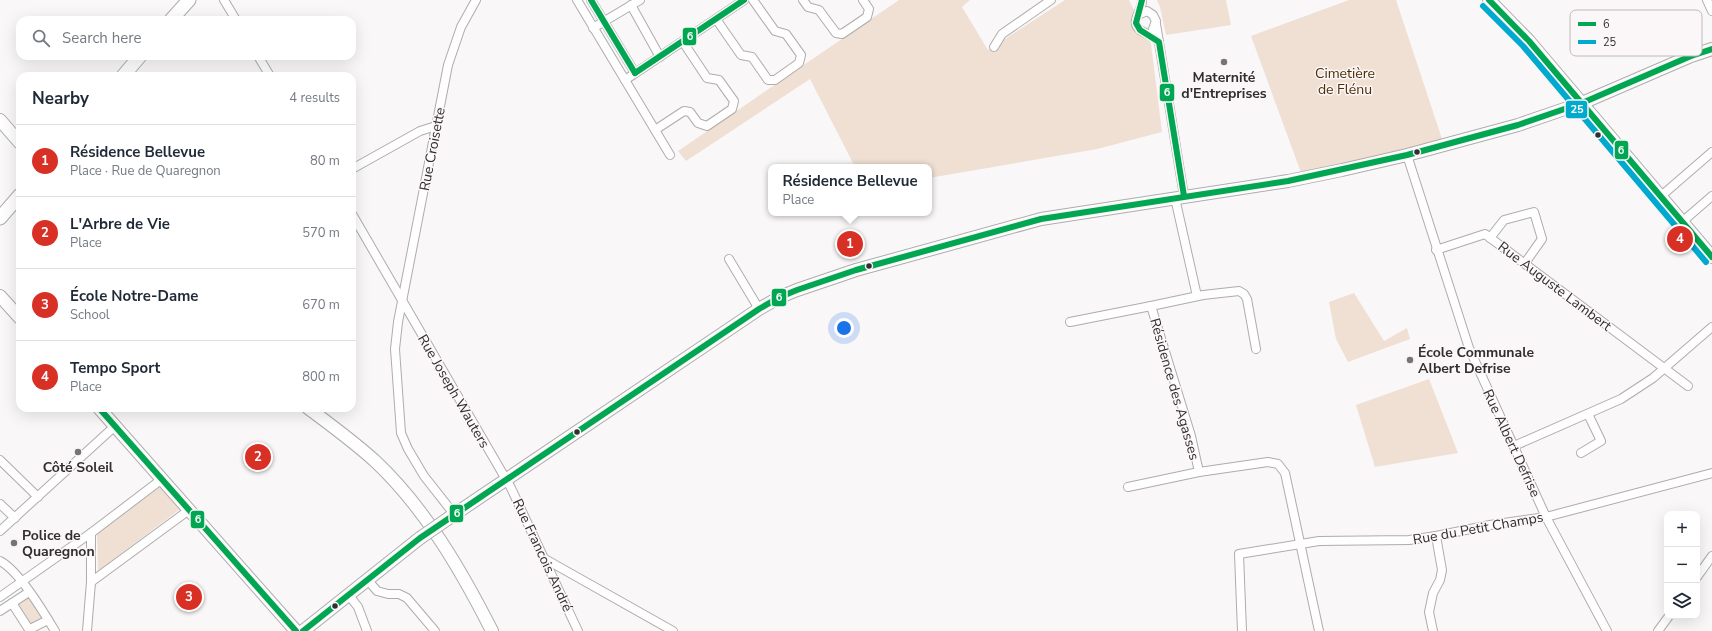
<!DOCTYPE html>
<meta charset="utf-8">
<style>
:root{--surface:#fff;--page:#f6f6f7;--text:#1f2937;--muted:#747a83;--line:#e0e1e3;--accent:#d93025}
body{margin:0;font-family:"Nunito Sans",sans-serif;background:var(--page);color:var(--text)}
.controls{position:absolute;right:12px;bottom:12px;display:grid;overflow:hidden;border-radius:8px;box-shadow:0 4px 16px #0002}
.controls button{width:36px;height:36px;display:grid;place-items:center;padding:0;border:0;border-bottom:1px solid var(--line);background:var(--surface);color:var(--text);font:20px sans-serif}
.you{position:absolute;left:844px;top:328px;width:14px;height:14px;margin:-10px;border:3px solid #fff;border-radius:50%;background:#1a73e8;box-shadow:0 0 0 6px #1a73e833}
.badge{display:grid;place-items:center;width:26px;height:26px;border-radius:50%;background:var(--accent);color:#fff;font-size:13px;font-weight:700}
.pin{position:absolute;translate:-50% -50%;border:2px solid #fff;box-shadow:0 1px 4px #0006}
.popup{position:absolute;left:768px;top:164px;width:164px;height:52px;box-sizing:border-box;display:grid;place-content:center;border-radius:8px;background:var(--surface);filter:drop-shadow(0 1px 3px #0005);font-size:13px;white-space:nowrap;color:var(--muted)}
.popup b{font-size:15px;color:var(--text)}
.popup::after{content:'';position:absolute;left:50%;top:100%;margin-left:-8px;border:8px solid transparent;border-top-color:var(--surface)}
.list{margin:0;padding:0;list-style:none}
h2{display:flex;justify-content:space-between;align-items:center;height:52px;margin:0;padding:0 16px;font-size:17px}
h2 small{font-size:13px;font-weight:400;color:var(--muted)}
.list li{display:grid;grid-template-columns:26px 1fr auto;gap:12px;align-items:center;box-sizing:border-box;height:72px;padding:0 16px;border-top:1px solid var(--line)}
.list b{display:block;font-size:15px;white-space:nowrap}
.list p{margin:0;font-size:13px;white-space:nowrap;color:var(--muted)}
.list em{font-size:13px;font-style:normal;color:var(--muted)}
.icon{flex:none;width:22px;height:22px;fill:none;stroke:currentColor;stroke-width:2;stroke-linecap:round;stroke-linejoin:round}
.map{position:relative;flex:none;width:1712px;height:631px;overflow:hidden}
.search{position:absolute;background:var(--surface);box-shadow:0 4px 16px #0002;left:16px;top:16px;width:340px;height:44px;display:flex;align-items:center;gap:10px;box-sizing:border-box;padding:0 14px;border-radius:12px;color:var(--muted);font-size:15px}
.panel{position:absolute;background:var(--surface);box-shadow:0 4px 16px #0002;left:16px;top:72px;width:340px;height:340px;border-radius:12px}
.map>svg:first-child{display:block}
.green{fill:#efe0d3}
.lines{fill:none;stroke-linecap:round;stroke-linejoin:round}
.street-casing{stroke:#aeacad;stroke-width:10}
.secondary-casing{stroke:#aeacad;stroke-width:14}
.primary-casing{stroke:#aeacad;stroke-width:15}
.street{stroke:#fefefe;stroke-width:8}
.secondary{stroke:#fefefe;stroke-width:12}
.primary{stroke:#fefefe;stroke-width:13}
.secondary-bridge-casing{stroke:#aeacad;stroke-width:14;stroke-linecap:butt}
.secondary-bridge{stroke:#fefefe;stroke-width:12}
.bus-1-casing{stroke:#fbf6f8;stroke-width:9}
.bus-2-casing{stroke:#fbf6f8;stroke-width:9}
.bus-1{stroke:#00a651;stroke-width:6}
.bus-2{stroke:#00a9ce;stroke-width:6}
.poi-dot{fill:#777475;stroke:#fbf6f8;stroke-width:1.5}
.bus-dot{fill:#302e2e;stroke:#fbf6f8;stroke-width:1.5}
.labels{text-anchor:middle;stroke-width:3;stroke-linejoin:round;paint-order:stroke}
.park-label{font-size:14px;fill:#502d00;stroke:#fbf6f8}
.poi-label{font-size:14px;font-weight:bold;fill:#302e2e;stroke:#fbf6f8}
.street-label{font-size:14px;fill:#302e2e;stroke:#fbf6f8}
.key{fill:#fbf6f8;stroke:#bebabb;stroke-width:1}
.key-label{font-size:11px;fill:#302e2e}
.line-badge{stroke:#fbf6f8;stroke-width:1.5}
.badge-label{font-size:11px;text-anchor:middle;font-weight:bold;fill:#fff}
</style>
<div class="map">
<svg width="1712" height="631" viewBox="0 0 1712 631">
<rect width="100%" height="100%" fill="#faf7f8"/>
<g class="green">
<path d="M 899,0 L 970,0 L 962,7 L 988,50 L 1065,0 L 1129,0 L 1151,44 L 1162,132 L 1097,149 L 929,178 L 929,167 L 855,167 L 810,79 L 686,161 L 678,151 Z"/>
<path d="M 1157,0 L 1226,0 L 1231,25 L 1166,35 L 1160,7 Z"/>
<path d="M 1349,0 L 1396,0 L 1444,145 L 1303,178 L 1251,36 Z"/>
<path d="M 1354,293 L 1384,341 L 1407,328 L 1410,339 L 1348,362 L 1336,339 L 1329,302 Z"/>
<path d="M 1429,379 L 1458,453 L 1375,467 L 1356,405 Z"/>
<path d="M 161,486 L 180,509 L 98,571 L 97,533 Z"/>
<path d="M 29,597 L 43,619 L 31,628 L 17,604 Z"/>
</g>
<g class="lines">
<defs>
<g id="street">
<path d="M 224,0 L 236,20"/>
<path d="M 577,0 L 670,155"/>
<path d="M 591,0 L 635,73"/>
<path d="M 803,0 L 808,7 L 819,10 L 836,33 L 842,34 L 867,17 L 869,9 L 863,0"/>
<path d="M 1142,0 C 1143,10 1129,22 1140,30 C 1146,34 1153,36 1159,42"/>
<path d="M 1707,0 L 1712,11"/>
<path d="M 631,5 L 660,57"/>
<path d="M 1138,15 L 1147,11 L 1153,15 L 1156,21 L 1153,29"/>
<path d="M 716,19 L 741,55 L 752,57 L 768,80 L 775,80 L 799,63 L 801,55 L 786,34 L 775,31 L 753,0"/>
<path d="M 1156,24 L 1184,196"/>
<path d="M 593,28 L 640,0"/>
<path d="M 994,47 L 1002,34 L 1051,0"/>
<path d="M 258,56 L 270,76"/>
<path d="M 625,80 L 744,0"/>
<path d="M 655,130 L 684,111 L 690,112 L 698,123 L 707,126 L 732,109 L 734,101 L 719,80 L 707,78 L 683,42"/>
<path d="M 1407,155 L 1469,348 L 1546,517 L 1607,631"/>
<path d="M 352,169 L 420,131 L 436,126"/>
<path d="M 1660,197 L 1712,152"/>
<path d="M 1175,198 L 1197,296"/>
<path d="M 352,214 L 511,488 L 578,631"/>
<path d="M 1682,222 L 1712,196"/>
<path d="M 1490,238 L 1504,220 L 1534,212 L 1542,239 L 1525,263"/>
<path d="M 1436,250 L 1485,234 L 1688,386"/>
<path d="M 729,259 L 759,309"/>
<path d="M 1070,322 L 1151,306"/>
<path d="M 1256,349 L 1247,299 L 1244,294 L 1239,291 L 1203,295 L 1151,306 L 1191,436 L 1199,472 L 1268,462 L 1278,464 L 1285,473 L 1319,631"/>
<path d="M 1514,446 L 1621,399 L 1653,378 L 1712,327"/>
<path d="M 1581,453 L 1601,441 L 1588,414"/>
<path d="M 0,460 L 38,497"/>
<path d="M 162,479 L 91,533 L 91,582 L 189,510"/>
<path d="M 1128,487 L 1199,472"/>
<path d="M 0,504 L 15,518"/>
<path d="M 454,514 L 424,476 L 408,449 L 401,433 L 395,349 L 398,322 L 448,65 L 461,27 L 476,0"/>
<path d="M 0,531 L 115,426"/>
<path d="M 545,559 L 673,631"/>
<path d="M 0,561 C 19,571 43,611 55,631"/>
<path d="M 1697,577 L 1712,556"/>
<path d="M 367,579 L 377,591 L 388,594 L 399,594 L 407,598 L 435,631"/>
<path d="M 348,594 L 358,607 L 367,631"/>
<path d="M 0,597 L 91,533"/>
<path d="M 12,603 L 28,628 L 30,629 L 48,620"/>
<path d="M 0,611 L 29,592"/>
<path d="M 87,631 L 91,582"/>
<path d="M 1242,631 L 1239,554 L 1319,541 L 1409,540 L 1436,536 L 1490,525 L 1546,517 L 1712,473"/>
<path d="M 1433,631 L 1429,612 L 1433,593 L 1440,580 L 1442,570 L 1436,536"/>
<path d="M 1658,631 L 1669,616"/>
</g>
<g id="secondary">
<path d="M 1489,0 L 1529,41 L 1712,257"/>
<path d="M 0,120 L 20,143"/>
<path d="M 0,296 L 20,318"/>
<path d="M 99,408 L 296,631"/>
<path d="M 308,408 C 331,425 354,442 375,461 C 425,508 461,570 492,631"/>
<path d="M 449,518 L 759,309 L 780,297 L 797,290 L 856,270 L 1041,219 L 1288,181 L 1342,170 L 1407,155 L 1518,125 L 1582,103 L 1691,56 L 1712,49"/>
<path d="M 303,631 L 420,538"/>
</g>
<g id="primary">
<path d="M 171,20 L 189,0"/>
<path d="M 123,76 L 140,56"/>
<path d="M 0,218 L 20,195"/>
</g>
</defs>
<use href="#street" class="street-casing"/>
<use href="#secondary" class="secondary-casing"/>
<use href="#primary" class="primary-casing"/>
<use href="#street" class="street"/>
<use href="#secondary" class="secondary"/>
<use href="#primary" class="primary"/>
<defs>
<path id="secondary-bridge" d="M 420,538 L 449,518"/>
</defs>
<use href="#secondary-bridge" class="secondary-bridge-casing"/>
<use href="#secondary-bridge" class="secondary-bridge"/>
<defs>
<g id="bus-1">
<path d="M 591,0 L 635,73"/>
<path d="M 1142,0 L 1136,23 L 1140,30 L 1159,42 L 1184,196"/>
<path d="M 1489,0 L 1529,41 L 1712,257"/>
<path d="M 635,73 L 744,0"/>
<path d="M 99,408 L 296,631"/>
<path d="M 303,631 L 420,538 L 759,309 L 780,297 L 797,290 L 856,270 L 1041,219 L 1288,181 L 1407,155 L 1518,125 L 1582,103 L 1691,56 L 1712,49"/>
</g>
<path id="bus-2" d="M 1483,6 L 1523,46 L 1706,262"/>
</defs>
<use href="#bus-1" class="bus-1-casing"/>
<use href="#bus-2" class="bus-2-casing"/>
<use href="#bus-1" class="bus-1"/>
<use href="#bus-2" class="bus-2"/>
</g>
<g class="poi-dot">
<circle cx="1224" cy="62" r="4"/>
<circle cx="1410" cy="360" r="4"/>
<circle cx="78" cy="452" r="4"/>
<circle cx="14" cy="543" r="4"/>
</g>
<g class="bus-dot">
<circle cx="1598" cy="135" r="3.5"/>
<circle cx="1417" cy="152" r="3.5"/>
<circle cx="869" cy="266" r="3.5"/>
<circle cx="577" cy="432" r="3.5"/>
<circle cx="335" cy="606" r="3.5"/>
</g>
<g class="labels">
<g class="park-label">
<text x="1345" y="78">Cimetière<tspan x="1345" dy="16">de Flénu</tspan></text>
</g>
<g class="poi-label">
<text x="1224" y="82">Maternité<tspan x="1224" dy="16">d'Entreprises</tspan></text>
<text x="1418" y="357" text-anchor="start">École Communale<tspan x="1418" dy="16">Albert Defrise</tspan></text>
<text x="78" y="472">Côté Soleil</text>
<text x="22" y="540" text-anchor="start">Police de<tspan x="22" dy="16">Quaregnon</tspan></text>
</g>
<g class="street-label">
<text transform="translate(432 149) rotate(-79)" y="5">Rue Croisette</text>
<text transform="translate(1555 286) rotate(37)" y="5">Rue Auguste Lambert</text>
<text transform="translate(1175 389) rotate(74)" y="5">Résidence des Agasses</text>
<text transform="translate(454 391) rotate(60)" y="5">Rue Joseph Wauters</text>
<text transform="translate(1512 443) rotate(65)" y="5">Rue Albert Defrise</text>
<text transform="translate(1478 528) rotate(-10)" y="5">Rue du Petit Champs</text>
<text transform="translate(543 555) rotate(65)" y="5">Rue Francois André</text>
</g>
</g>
<rect x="1570" y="10" width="132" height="46" rx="6" class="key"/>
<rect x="1578" y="22" width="18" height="4" fill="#00a651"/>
<rect x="1578" y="40" width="18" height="4" fill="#00a9ce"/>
<g class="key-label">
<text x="1603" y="28">6</text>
<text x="1603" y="46">25</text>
</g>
<g class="line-badge">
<rect x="682" y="27" width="15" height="19" rx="4" fill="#00a651"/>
<rect x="1159" y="83" width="16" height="19" rx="4" fill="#00a651"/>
<rect x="1565" y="100" width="23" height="19" rx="4" fill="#00a9ce"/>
<rect x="1614" y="140" width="15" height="20" rx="4" fill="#00a651"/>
<rect x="771" y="288" width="16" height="19" rx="4" fill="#00a651"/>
<rect x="449" y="504" width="15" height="19" rx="4" fill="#00a651"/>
<rect x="190" y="510" width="15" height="19" rx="4" fill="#00a651"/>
</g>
<g class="badge-label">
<text x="690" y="40">6</text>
<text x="1167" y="96">6</text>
<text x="1577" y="113">25</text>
<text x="1621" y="154">6</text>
<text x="779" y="301">6</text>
<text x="457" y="517">6</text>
<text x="198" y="523">6</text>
</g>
</svg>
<div class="controls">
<button>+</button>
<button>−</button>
<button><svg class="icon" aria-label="layers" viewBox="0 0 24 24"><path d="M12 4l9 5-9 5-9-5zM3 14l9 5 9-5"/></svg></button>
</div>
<div class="you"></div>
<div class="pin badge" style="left:850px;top:244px">1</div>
<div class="popup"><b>Résidence Bellevue</b>Place</div>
<div class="pin badge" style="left:258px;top:457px">2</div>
<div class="pin badge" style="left:189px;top:597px">3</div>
<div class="pin badge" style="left:1680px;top:239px">4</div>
<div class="search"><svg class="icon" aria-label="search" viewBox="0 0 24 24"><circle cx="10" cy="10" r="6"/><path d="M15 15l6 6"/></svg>Search here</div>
<section class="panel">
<h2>Nearby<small>4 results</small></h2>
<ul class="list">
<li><span class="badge">1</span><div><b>Résidence Bellevue</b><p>Place · Rue de Quaregnon</p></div><em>80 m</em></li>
<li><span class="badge">2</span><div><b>L'Arbre de Vie</b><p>Place</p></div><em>570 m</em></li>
<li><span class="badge">3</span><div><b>École Notre-Dame</b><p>School</p></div><em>670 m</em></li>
<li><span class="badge">4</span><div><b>Tempo Sport</b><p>Place</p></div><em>800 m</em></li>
</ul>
</section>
</div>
